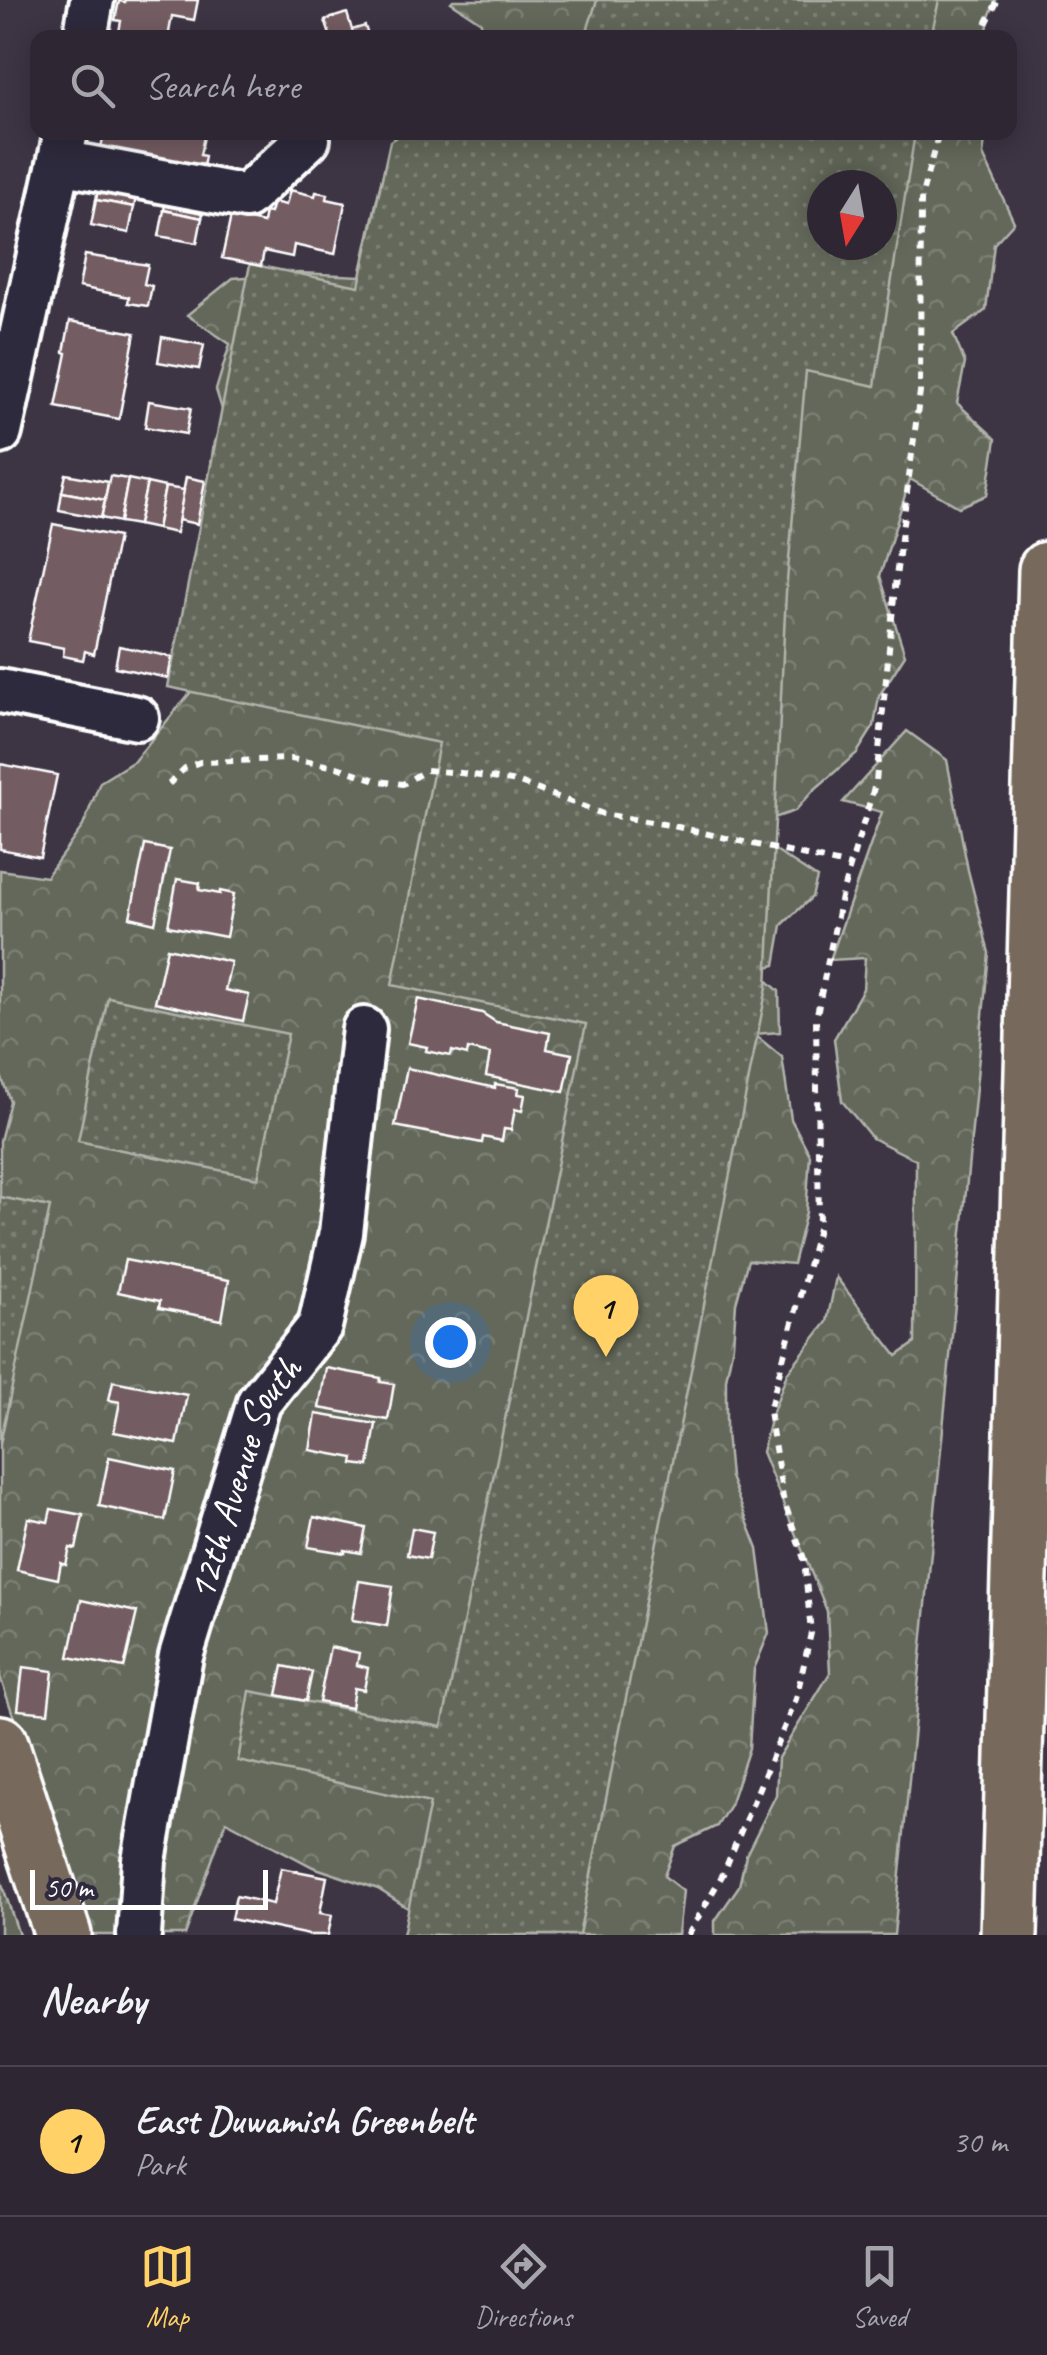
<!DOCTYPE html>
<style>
:root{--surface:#2e2733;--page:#362f3b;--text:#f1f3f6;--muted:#a7a5ac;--line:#49444e;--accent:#ffd166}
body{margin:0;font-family:Caveat,sans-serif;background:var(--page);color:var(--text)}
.compass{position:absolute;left:807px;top:170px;width:90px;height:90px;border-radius:50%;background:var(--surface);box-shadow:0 5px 25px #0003;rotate:191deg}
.scale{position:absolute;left:30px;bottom:25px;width:238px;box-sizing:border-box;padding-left:10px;border:5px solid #fff;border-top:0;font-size:28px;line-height:35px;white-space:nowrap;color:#fff;-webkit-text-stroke:8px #2f2a3d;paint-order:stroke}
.you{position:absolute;left:450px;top:1342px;width:35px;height:35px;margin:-25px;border:8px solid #fff;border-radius:50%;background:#1a73e8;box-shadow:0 0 0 15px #1a73e833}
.badge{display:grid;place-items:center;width:65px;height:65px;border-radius:50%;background:var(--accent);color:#111;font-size:32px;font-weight:700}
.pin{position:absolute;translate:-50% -82px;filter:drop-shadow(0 2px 5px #0008)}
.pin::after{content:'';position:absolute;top:52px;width:35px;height:30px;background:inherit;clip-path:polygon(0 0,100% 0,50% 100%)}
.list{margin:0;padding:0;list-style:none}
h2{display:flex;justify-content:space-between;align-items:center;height:130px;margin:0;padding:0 40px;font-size:42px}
h2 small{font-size:32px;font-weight:400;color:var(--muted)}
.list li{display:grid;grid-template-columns:65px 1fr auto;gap:30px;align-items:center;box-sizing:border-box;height:150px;padding:0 40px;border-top:2px solid var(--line)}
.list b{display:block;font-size:38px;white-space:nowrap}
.list p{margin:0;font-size:32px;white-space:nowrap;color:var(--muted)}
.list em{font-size:32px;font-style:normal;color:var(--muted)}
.icon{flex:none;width:55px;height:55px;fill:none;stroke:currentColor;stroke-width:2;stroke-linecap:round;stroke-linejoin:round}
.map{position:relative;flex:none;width:1047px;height:1935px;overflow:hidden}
.search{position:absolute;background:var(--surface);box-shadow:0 5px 25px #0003;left:30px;right:30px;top:30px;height:110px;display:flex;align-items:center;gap:25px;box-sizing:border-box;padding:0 35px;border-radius:20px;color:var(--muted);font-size:38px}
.sheet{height:280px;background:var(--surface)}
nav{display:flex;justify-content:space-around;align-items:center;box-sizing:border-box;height:140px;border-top:2px solid var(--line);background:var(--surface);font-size:28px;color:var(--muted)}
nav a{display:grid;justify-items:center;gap:5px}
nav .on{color:var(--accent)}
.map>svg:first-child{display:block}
.forest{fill:url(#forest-crowns);stroke:#b2b4ac;stroke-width:2.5;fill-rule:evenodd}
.park{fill:url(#park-dots);stroke:#b2b4ac;stroke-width:2.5;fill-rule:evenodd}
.building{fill:#735c62;stroke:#fff;stroke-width:2.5}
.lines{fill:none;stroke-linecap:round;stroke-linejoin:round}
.minor-casing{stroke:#fff;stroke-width:50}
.major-casing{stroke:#fff;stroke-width:62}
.highway-casing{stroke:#fff;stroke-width:62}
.path{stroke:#fff;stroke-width:6;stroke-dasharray:8 8;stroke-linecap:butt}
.minor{stroke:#2f2a3d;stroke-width:42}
.major{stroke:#77695c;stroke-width:55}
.highway{stroke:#77695c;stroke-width:55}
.labels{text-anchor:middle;stroke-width:10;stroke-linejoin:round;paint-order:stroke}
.street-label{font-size:40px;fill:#fff;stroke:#2f2a3d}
</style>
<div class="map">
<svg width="1047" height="1935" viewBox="0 0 1047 1935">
<defs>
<pattern id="forest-crowns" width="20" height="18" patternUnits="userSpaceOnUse" patternTransform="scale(2.5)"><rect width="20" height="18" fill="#64685a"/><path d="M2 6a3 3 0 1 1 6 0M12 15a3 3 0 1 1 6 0" fill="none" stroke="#7b7f73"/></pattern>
<pattern id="park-dots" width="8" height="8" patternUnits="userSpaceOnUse" patternTransform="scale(2.5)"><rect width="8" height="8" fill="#64685a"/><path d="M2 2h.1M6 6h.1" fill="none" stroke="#7b7f73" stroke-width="1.8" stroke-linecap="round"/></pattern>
</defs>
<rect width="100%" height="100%" fill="#3d3444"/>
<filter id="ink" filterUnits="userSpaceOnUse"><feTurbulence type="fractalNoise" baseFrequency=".01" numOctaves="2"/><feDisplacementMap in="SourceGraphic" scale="20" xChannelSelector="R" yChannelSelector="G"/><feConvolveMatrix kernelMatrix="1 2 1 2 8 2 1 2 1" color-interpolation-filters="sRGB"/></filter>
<g filter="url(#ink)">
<g class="forest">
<path d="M 453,0 L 996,0 L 989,17 L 986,38 L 482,37 L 481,22 L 451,2 Z"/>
<path d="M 557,133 L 986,133 L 983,155 L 1014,222 L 994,244 L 986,310 L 953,334 L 965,363 L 957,403 L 996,439 L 987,495 L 959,507 L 910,479 L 880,576 L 905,655 L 879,696 L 874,726 L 857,753 L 814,790 L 795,811 L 768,820 L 762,842 L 817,878 L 812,897 L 782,925 L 775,965 L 755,970 L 779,991 L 780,1032 L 754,1034 L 782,1057 L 791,1119 L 810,1155 L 806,1212 L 793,1264 L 748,1260 L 736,1303 L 733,1345 L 726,1379 L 726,1432 L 730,1477 L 758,1549 L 769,1633 L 754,1669 L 749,1748 L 730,1805 L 717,1826 L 675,1846 L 664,1876 L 683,1891 L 678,1935 L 526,1935 L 428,1921 L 378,1889 L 313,1867 L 226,1821 L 185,1935 L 84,1935 L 50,1822 L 0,1677 L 0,1141 L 10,1101 L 0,1073 L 0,870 L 46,877 L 83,826 L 100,782 L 134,761 L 208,671 L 198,562 L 214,442 L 225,419 L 216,390 L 230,344 L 187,315 L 233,278 L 299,273 L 360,276 L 379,190 L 389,153 ZM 822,185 L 882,185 L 882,245 L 822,245 Z"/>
<path d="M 907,731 L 947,760 L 968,870 L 989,953 L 894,1935 L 715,1935 L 715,1921 L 739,1886 L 746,1855 L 776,1795 L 778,1758 L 830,1673 L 827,1611 L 762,1452 L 770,1420 L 787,1373 L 827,1322 L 836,1277 L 897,1356 L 915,1343 L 916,1160 L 872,1138 L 842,1101 L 834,1039 L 863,989 L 865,958 L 830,960 L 882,812 L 843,802 Z"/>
<path d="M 0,1878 L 19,1935 L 0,1935 Z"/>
</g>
<g class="park">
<path d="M 597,0 L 939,0 L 931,37 L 579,37 L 586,34 Z"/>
<path d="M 405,132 L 915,133 L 875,386 L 806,371 L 786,592 L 767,987 L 579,1935 L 403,1935 L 430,1803 L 238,1761 L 250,1691 L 442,1727 L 586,1024 L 392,985 L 439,743 L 168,687 L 250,264 L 359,286 L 390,141 ZM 822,185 L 882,185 L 882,245 L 822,245 Z"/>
<path d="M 108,997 L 288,1034 L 258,1178 L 78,1141 Z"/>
<path d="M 0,1197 L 50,1207 L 0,1444 Z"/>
</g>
<g class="building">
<path d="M 125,0 L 198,0 L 194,20 L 172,16 L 168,38 L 151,38 L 119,32 L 121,21 L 115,20 L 119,1 L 125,2 Z"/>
<path d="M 347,13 L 352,30 L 365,26 L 369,38 L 331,38 L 325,20 Z"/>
<path d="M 111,132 L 205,132 L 200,155 L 205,156 L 202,173 L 100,153 L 103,138 L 110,140 Z"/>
<path d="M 101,174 L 139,182 L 134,207 L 96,200 Z"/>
<path d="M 169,185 L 207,192 L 202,218 L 164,210 Z"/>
<path d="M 290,190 L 315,196 L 316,192 L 328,194 L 327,199 L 345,203 L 335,254 L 294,245 L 292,257 L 264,251 L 261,266 L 222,258 L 231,216 L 263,223 L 265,212 L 270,213 L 273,202 L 286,205 Z"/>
<path d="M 96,200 L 134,207 L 129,233 L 91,225 Z"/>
<path d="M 164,210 L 202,218 L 197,243 L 159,236 Z"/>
<path d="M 85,255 L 148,265 L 144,284 L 152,286 L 148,306 L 128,303 L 129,297 L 79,287 Z"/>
<path d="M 70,321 L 135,333 L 119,419 L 56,407 L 67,353 L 64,352 Z"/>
<path d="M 162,337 L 204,345 L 199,369 L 158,362 Z"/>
<path d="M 149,401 L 191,408 L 186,434 L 145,427 Z"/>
<path d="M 66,474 L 108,482 L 105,500 L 62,492 Z"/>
<path d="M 110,476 L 128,479 L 120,522 L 101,518 Z"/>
<path d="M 186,477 L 205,481 L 197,524 L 178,520 Z"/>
<path d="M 128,479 L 147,483 L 138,525 L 120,522 Z"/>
<path d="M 147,483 L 165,487 L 157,529 L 138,525 Z"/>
<path d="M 165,487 L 184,490 L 176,533 L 157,529 Z"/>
<path d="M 62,492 L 105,500 L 101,518 L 59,510 Z"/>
<path d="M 53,524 L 118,537 L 94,654 L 85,651 L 83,660 L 63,656 L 64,648 L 28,641 Z"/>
<path d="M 119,646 L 172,657 L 168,678 L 115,667 Z"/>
<path d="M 0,764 L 57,775 L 40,857 L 0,849 Z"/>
<path d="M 145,845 L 170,850 L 155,923 L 130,917 Z"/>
<path d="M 177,879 L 200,883 L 199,890 L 220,894 L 220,891 L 234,894 L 226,937 L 168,926 Z"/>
<path d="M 167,948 L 231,962 L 225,990 L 249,995 L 243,1021 L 155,1002 Z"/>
<path d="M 418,999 L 482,1013 L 496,1022 L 550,1033 L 547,1049 L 572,1054 L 564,1092 L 486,1076 L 490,1054 L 468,1049 L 467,1055 L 452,1051 L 451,1056 L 426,1051 L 427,1047 L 408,1043 Z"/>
<path d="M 407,1068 L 495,1088 L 495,1084 L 519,1088 L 518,1094 L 525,1095 L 522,1111 L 515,1109 L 511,1130 L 504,1129 L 502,1141 L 483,1137 L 482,1143 L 395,1126 Z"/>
<path d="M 125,1260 L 229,1280 L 222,1320 L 159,1308 L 160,1301 L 118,1292 Z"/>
<path d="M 326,1368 L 381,1378 L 380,1382 L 394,1384 L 388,1420 L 319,1408 Z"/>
<path d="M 113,1381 L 187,1395 L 177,1444 L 114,1432 L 120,1402 L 109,1400 Z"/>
<path d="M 316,1414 L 376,1424 L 369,1466 L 353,1464 L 354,1458 L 310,1450 Z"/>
<path d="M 109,1457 L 175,1471 L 165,1520 L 99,1506 Z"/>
<path d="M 51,1509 L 83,1515 L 76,1549 L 70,1548 L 66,1565 L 61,1563 L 58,1579 L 17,1570 L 28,1518 L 48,1522 Z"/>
<path d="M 314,1517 L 366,1528 L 361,1553 L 345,1550 L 345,1553 L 308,1547 Z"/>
<path d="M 412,1528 L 433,1532 L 428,1559 L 407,1555 Z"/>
<path d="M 359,1581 L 393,1586 L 387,1626 L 352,1620 Z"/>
<path d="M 81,1600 L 137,1612 L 124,1668 L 69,1657 Z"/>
<path d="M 330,1647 L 359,1653 L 357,1665 L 368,1668 L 364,1690 L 354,1688 L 351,1708 L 319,1702 Z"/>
<path d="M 283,1666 L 312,1672 L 306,1701 L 277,1695 Z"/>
<path d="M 23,1667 L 53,1671 L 48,1713 L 18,1710 Z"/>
<path d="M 281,1868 L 327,1877 L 320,1913 L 332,1915 L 328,1935 L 309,1935 L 231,1919 L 236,1896 L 273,1904 Z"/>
</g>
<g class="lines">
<defs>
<g id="minor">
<path d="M 85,38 L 92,0"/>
<path d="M 60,162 L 246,197 L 308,139"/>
<path d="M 0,432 L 66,132"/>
<path d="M 0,691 L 137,718"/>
<path id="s1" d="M 139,1935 L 144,1860 L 181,1656 L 259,1402 L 320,1326 L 341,1233 L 364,1029"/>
</g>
<path id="major" d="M 0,1744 L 63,1935"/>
<path id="highway" d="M 1009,1935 L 1047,570"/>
</defs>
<use href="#minor" class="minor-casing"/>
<use href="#major" class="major-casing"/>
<use href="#highway" class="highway-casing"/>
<g class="path">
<path d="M 979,38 L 998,0"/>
<path d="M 169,784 L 185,768 L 200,762 L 291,759 L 337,767 L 379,781 L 403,784 L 426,770 L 461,773 L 517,782 L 603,814 L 669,825 L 850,866"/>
<path d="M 688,1935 L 723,1874 L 796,1699 L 811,1633 L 804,1559 L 783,1498 L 769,1411 L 819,1225 L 816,1019 L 841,897 L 876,781 L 896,577 L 920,392 L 921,198 L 939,132"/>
</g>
<use href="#minor" class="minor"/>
<use href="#major" class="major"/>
<use href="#highway" class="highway"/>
</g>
</g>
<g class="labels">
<g class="street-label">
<text dy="14" stroke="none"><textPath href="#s1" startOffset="472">12th Avenue South</textPath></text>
</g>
</g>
</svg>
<svg class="compass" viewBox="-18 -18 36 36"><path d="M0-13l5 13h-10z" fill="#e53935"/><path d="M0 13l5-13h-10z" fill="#a7a5ac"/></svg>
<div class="scale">50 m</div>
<div class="you"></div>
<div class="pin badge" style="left:606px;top:1357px">1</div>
<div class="search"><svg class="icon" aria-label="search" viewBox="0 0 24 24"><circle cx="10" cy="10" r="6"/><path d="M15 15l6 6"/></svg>Search here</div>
</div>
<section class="sheet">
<h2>Nearby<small></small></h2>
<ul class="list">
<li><span class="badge">1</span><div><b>East Duwamish Greenbelt</b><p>Park</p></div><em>30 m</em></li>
</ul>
</section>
<nav>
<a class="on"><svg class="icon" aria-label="map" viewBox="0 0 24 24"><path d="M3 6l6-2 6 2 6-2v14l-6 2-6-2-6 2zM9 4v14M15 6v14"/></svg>Map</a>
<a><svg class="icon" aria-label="directions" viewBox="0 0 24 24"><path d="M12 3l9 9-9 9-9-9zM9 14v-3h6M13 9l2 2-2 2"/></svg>Directions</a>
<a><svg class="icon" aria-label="saved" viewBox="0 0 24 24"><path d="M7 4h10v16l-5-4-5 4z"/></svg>Saved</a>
</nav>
